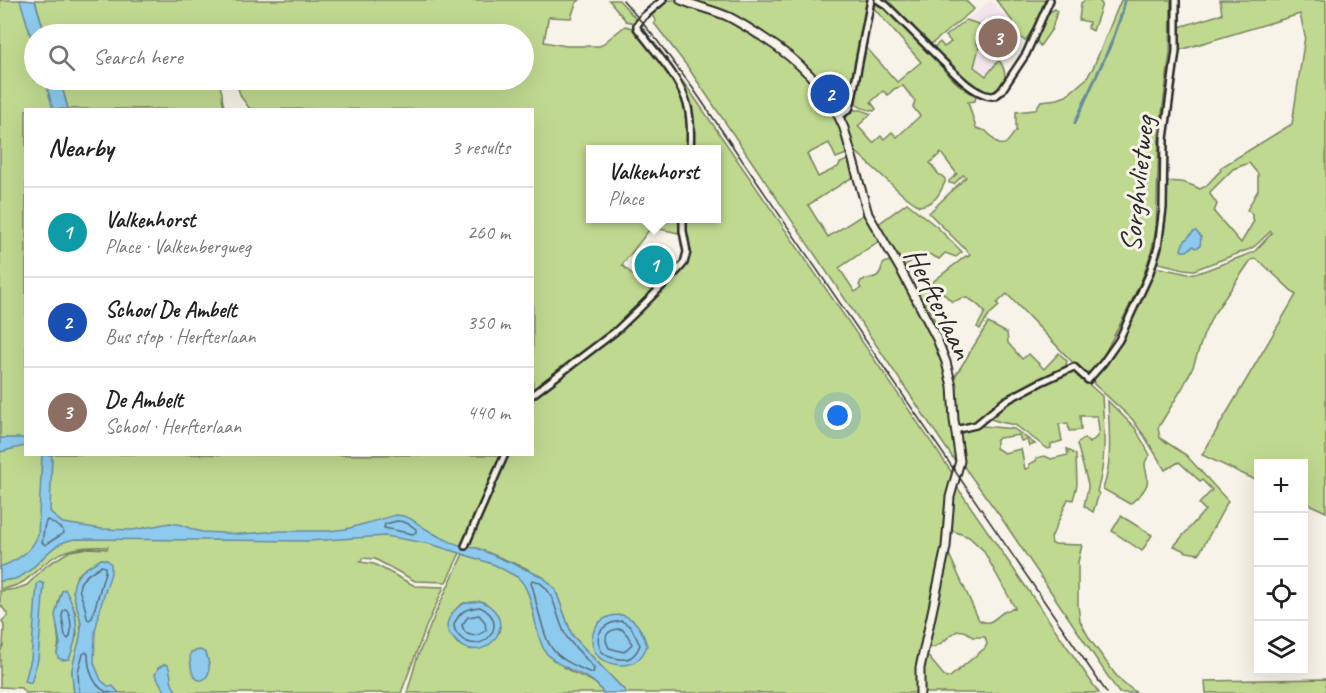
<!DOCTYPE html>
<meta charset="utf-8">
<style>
:root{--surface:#fff;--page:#f2f2f2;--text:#222;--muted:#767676;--line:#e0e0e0;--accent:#db2777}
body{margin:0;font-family:Caveat,sans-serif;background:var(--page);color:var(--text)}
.controls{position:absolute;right:18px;bottom:18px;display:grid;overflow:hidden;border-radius:0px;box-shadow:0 6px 24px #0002}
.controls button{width:54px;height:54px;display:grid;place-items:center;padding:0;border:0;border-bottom:2px solid var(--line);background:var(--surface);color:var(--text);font:30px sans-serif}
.you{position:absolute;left:838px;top:416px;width:21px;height:21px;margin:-15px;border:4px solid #fff;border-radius:50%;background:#1a73e8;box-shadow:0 0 0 9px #1a73e833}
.badge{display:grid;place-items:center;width:39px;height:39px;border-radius:50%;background:var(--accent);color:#fff;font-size:20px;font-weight:700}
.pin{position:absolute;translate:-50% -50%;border:3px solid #fff;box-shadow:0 2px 6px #0006}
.popup{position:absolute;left:586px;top:145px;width:135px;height:78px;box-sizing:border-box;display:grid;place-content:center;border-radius:0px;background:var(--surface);filter:drop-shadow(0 2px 4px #0005);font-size:20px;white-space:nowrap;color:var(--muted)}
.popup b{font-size:22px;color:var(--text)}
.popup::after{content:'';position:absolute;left:50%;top:100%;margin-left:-12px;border:12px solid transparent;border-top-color:var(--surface)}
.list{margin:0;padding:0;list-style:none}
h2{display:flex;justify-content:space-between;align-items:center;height:78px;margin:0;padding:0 24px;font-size:26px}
h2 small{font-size:20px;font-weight:400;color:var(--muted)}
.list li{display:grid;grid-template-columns:39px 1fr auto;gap:18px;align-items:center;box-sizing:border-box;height:90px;padding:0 24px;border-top:2px solid var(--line)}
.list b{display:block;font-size:22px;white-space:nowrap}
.list p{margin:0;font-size:20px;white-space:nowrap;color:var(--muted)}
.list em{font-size:20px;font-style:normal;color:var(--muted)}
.icon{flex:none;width:33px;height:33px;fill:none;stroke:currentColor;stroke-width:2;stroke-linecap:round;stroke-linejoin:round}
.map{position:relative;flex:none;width:1326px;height:693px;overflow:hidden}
.search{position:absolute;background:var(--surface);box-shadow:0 6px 24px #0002;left:24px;top:24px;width:510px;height:66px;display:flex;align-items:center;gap:15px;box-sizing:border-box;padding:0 21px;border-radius:33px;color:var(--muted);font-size:22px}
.panel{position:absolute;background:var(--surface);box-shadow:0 6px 24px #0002;left:24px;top:108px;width:510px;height:348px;border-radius:0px}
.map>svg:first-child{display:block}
.built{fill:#f2e6ec}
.green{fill:#c0d990;stroke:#76825e;stroke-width:1.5;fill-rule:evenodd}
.water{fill:#8ecaee;stroke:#668aa0;stroke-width:1.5}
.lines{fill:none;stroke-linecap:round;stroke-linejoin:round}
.shore{stroke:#536b79;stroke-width:1.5}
.minor-casing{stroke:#2b2b2b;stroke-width:10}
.tertiary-casing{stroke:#2b2b2b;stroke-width:11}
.minor{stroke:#f7f3e8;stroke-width:5}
.tertiary{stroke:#f7f3e8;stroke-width:7}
.rail{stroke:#2b2b2b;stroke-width:1.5}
.labels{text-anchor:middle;stroke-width:6;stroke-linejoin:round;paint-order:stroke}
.street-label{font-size:30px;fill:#2b2b2b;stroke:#f7f3e8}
</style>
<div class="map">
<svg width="1326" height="693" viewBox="0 0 1326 693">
<rect width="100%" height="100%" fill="#f7f3e8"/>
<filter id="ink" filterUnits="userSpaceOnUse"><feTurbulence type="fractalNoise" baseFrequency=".0167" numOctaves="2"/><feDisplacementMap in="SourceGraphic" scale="12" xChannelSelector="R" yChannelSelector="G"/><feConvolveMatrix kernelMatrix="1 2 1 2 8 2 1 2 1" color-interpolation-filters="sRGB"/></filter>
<g filter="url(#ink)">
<path class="built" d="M 991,0 L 1006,18 L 1017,38 L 1006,53 L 986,76 L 974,67 L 979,51 L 976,42 L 976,23 L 966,20 Z"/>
<g class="green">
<path d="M 0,0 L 26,0 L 34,34 L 34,80 L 48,80 L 56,109 L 26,110 L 26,454 L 503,455 L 460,553 L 446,582 L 415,581 L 375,559 L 363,558 L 360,562 L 374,564 L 415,586 L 444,587 L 426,627 L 401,693 L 91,693 L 95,584 L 106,560 L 102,559 L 77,575 L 73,591 L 80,613 L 81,637 L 72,671 L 74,693 L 25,693 L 21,688 L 0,687 L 0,652 L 3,646 L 4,626 L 2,621 L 8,615 L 0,604 L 0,591 L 16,589 L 27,585 L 47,565 L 70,551 L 89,548 L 107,549 L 108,547 C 86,546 66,547 48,561 C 29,575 27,586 0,589 L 0,581 C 4,580 10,580 14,579 C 34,572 43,550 62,542 C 75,536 94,539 108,539 L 55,536 L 0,573 ZM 62,591 L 75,611 L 77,634 L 69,659 L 57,653 C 61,641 57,636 57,624 C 56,614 58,601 62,591 Z"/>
<path d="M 35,0 L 580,0 L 576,3 L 571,18 L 549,17 L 548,19 L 544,42 L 566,46 L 600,46 L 625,26 C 628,27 631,27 634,29 C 646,36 683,92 686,107 C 689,121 689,135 688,149 L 591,150 L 591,218 L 682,219 L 679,233 L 660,229 L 653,225 L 622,265 L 645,286 L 650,283 L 657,290 L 599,343 L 533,393 L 532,110 L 250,109 L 241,97 L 235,80 L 524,80 L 524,34 L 45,34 Z"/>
<path d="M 609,0 L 619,0 L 637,20 L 635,23 L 626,21 Z"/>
<path d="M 665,0 L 676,0 L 739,24 L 796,64 L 820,90 L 839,122 L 848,152 L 847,154 L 836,158 L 829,143 L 807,154 L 818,177 L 838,167 L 840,163 L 850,159 L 853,177 L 808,205 L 828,237 L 864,214 L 879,241 L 839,268 L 855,292 L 861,288 L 859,285 L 861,281 C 866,278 872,279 877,276 C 885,270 877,263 891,261 C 913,297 931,333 946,371 C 950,387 949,404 950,420 C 952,435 957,449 957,464 L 687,66 L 654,23 L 656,21 L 650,13 Z"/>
<path d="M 690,0 L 868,0 L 849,101 L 847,105 L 842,110 L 838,107 C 828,92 818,76 804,63 C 772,33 730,17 690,0 Z"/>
<path d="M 884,0 L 965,0 L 974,9 L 930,45 Z"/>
<path d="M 996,0 L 1048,0 L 1030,34 L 1025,41 L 1021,38 L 1013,22 Z"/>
<path d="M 1085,0 L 1098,0 L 1102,4 L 1093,31 L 1088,28 L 1089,22 L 1079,20 L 1081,3 Z"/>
<path d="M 1121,0 L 1124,0 L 1121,14 L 1112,40 L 1075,124 L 1113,41 L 1122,15 L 1126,0 L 1171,0 L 1170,53 L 1159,136 L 1156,229 L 1151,253 L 1142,279 L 1128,309 L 1099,364 L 1092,372 L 1084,372 L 1081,371 L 1007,294 L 997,303 L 999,306 L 990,314 L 980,329 L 977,327 L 985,312 C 980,307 970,296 962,298 C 959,299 956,301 952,302 L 943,293 C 937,293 928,295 926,301 L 936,323 L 933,324 L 917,294 L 966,256 L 968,257 L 970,254 L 929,213 L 966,177 L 963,175 L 954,184 L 949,183 L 949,181 L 957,174 L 941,153 L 930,163 L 939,175 L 941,175 L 945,179 L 945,182 C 939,195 935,204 919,206 L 902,194 L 853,149 L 844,121 L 845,117 L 851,110 L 861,110 L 871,114 L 858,126 L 873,143 L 881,136 L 884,139 L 892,132 L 897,137 L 920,116 L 913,107 L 915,101 L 903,86 L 894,89 L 888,95 L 883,91 L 871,102 L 876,109 L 874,111 C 866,109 857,108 854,100 L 864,45 L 897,82 L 921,62 L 872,6 L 873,3 L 875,1 L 881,3 L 945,66 L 943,69 C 953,80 962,89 976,96 L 975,101 L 968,102 L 976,128 C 979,129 983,130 986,131 C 992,136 998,149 1006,143 C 1011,139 1012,134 1016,131 L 1016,112 L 1035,110 L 1041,101 L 1058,99 L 1066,96 L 1086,79 L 1093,68 Z"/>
<path d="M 1220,0 L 1326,0 L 1326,512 L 1304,502 L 1304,464 L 1258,464 L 1258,481 L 1202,455 L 1296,295 L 1263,264 L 1256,259 L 1251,260 L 1213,315 L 1204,334 L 1193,367 L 1183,387 L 1158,428 L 1160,438 L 1186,455 L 1228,501 L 1199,554 L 1187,552 L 1174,546 L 1205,510 L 1199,504 L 1212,490 L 1202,480 L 1200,481 L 1179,462 L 1165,470 L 1145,437 L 1132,419 L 1094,384 L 1093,379 L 1107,361 L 1135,312 L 1154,269 L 1160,268 L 1188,274 L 1201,272 L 1254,252 L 1272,233 L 1271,231 L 1255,246 L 1250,249 L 1194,270 L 1184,269 L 1155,262 L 1163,230 L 1165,182 C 1178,180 1188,183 1200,189 L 1206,186 L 1221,170 L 1220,168 L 1292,124 L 1305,36 L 1300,14 L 1180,50 L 1179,27 L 1222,14 ZM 1249,163 L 1258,174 L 1258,190 L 1247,210 L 1251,213 L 1254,221 L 1241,243 L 1214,212 L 1217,204 L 1210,194 L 1210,192 L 1233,169 Z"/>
<path d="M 1055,9 L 1057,11 L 1052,29 L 1040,46 L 1036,40 L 1036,34 L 1046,14 Z"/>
<path d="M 966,20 L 978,24 L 985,32 L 976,42 L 979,47 L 974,67 L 986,76 L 999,60 C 1008,73 1006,81 997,93 L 989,94 C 982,89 975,87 968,83 C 955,74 945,59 933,48 L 940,42 L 944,47 L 951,42 L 946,36 Z"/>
<path d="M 643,28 L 692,94 L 953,474 C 944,498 946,523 942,547 C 935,594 915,646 917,693 L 627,693 L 599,664 L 572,635 L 555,589 L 526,568 L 477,548 L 466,547 L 506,455 L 532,454 L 533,397 L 587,355 L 684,265 L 685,219 L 717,218 L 717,150 L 692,149 L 688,102 L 640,30 Z"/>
<path d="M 60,80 L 218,80 C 219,84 221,88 222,93 C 223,100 221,103 226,109 L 68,109 Z"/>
<path d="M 907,203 L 937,227 L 962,252 L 956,257 L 945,253 L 939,259 L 925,252 L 902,268 L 877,225 Z"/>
<path d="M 988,323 L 1007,333 L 1008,343 L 1022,359 L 1029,354 L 1044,369 L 1059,353 L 1067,361 L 1065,369 L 1037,382 L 977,423 L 963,426 L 957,422 L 954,378 Z"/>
<path d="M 1073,370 L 1102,396 C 1104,429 1107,460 1097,491 L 1099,494 L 1093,512 L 1084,506 L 1088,488 L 1088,484 L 1077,444 L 1084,438 L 1089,443 C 1103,434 1099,431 1097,416 L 1080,416 L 1081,430 L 1069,431 L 1068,423 L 1059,424 L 1062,441 L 1051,444 L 1051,448 L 1048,449 L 1015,425 L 1000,422 L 991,419 C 1000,402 1054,379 1073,370 Z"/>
<path d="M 1108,401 L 1135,428 L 1150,455 C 1139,466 1150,471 1147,484 C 1145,492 1136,499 1130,504 L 1103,489 C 1113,460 1109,431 1108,401 Z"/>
<path d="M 983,426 L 1014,429 L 1035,444 L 1029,446 L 1027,440 L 1021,441 L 1019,435 L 999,438 L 996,441 L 996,448 L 1004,453 L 1021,449 L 1025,469 L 1029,468 L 1029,464 L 1036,461 L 1036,458 L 1045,456 L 1051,459 L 1068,455 L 1067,449 L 1076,455 L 1077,485 L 1073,500 L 1068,499 L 1051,538 L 1052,544 L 1082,545 L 1078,562 L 1078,605 L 1080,621 L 1091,641 L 1115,674 L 1123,683 L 1137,693 L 1119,693 L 1000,516 L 962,464 L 959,434 L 965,430 Z"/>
<path d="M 955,484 L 1099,693 L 923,693 L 922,680 L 926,654 L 946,678 L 950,677 L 985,648 L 987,644 L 985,637 L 973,637 C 958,623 953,635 940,644 C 936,647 932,647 927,649 L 947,550 L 979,620 C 991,627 996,616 1005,611 C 1008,610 1012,609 1015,608 L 983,550 L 969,537 L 950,530 Z"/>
<path d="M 1121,516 L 1152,535 L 1142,551 L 1112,531 Z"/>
<path d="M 463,554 C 481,559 508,567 521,580 C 531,590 534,623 540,637 C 543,645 556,658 562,665 C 574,678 594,675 603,693 L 407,693 L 417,658 L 436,612 ZM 464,603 L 487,604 L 498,617 L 500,632 L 463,647 L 457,643 L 449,632 C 452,619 451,611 464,603 Z"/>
<path d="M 1326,679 L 1326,693 L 1206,693 L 1205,681 Z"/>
</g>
<g class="water">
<path d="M 20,0 L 35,1 L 45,34 L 34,34 L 34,47 Z"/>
<path d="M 1124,0 L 1126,0 L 1122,15 L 1113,41 L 1075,124 L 1074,123 L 1112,40 L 1121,14 Z"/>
<path d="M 45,80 L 60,80 L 68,109 L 53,109 Z"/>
<path d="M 1196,231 L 1201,237 L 1200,246 L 1196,248 L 1193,246 L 1187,251 L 1182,251 L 1181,250 L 1183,243 L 1193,232 Z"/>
<path d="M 0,438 L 25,438 L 25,446 L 0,452 Z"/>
<path d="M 42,455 L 52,455 L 50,511 L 55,517 L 63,523 L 102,529 L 133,530 L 170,523 L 182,525 L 194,530 L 202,532 L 241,534 L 282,531 L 328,531 L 346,529 L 396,515 C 409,515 416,523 426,529 C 440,538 461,548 477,548 L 543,577 L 555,589 L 572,635 L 599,664 L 627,693 L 603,693 C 592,672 562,672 547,654 C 532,635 536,591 517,577 L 495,565 L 463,554 L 430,544 L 386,536 L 309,541 L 76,539 C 45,543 41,569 15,579 C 11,580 5,580 0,581 L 0,567 C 16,561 32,552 38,535 Z"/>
<path d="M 101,559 L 107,560 L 111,564 L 111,573 L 101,605 L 95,632 L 94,663 L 101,680 L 109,687 L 113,686 L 119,693 L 74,693 C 73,685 72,677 72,670 C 74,653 82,641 81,624 C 80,609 68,593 76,579 C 80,570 93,564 101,559 Z"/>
<path d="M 40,582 L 44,584 L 38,659 L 31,683 L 25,681 L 31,659 L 37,584 Z"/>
<path d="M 65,589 C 79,614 80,633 69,659 L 63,660 L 58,658 L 57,653 L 60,644 L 55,615 L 60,597 L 62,591 Z"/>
<path d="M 481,601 C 526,622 480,672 453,638 C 450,635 447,631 447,626 C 447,618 456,607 463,604 C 468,602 475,602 481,601 Z"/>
<path d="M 622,615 C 637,619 643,632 647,646 C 641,661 631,668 614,664 C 609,662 602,662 598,656 C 587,643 592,623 608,617 C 612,615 618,615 622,615 Z"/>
<path d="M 200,650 C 206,652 207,654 208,660 C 214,683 193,688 191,666 C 190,660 189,657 191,652 Z"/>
<path d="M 165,664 L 168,665 C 173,676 168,683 178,693 L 166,693 L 155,675 L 158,668 Z"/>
</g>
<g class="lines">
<g class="shore">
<path d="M 50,521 L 63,530 L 64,533 L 45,545 L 42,542 C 44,535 43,525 47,520 Z"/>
<path d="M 397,521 C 405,521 410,524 416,529 L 416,532 L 413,534 L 384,528 L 385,524 Z"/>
<path d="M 101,566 L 105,567 L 105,572 L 92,618 L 89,620 L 87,618 C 84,589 65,587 101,566 Z"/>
<path d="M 532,580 C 556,583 556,623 568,639 C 576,649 586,658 594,668 L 593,673 L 591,673 C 548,654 549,650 537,606 C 535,598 534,590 531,583 Z"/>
<path d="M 480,607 C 513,623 480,659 459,636 C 455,632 454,629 454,624 C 461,610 465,609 480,607 Z"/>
<path d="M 66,609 C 71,614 72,629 70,637 L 68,639 L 65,636 L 62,616 L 63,611 Z"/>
<path d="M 479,615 L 485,622 L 486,630 C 477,638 465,638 462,625 L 468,617 Z"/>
<path d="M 622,621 L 631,627 L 640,645 C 635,657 628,662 615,658 C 610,657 610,658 606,655 C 602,653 602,652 600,648 C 593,631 607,622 622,621 Z"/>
<path d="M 622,629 L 628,636 L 632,644 L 624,652 L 609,648 C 602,635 608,629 622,629 Z"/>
<path d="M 79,693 L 78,671 L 83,654 L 86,652 L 88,654 C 88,670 94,690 111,693"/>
</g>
<defs>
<g id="minor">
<path d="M 663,0 L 643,17 L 637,25 L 637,28 C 655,52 680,77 688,107 C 691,121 691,135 690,150"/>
<path d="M 878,0 L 886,5 C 905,24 923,42 942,61 C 955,73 968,89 986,95 C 993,97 997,96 1002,90 L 1026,54 L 1050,0"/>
<path d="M 840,116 L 849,109 L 851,104 L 871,0"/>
<path d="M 532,395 L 616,331 L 641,307 L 678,270 L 684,263 L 687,252 L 683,231 L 683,218"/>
<path d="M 955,430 L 976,425 L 1005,401 L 1041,382 L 1074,367 L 1088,380 L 1103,363 L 1119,340 L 1149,275 L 1158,247 L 1163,208 L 1164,139 L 1176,51 L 1176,0"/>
<path d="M 465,546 L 505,454"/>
</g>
<path id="tertiary" d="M 681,0 C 697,7 714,10 729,17 C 741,23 751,30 761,36 C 798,60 827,86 844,128 L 868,214 L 902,272 L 937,339 L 946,362 L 952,386 L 954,420 L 960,461 L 950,497 L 946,547 L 920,668 L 920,693"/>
</defs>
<use href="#minor" class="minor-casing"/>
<use href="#tertiary" class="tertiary-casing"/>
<use href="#minor" class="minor"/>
<use href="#tertiary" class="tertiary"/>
<path class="rail" d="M 623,0 L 656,39 L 692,87 L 1107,693"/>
</g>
</g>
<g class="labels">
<g class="street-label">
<text transform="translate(1137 184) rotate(-84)" y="10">Sorghvlietweg</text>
<text transform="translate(939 303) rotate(64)" y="10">Herfterlaan</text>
</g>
</g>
</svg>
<div class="controls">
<button>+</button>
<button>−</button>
<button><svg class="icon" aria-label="locate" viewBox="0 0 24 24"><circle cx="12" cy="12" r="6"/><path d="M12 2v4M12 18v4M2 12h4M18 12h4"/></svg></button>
<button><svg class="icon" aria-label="layers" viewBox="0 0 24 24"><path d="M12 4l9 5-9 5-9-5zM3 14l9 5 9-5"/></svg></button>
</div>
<div class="you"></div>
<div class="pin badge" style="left:654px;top:265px;background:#0f9aa8">1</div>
<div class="popup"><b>Valkenhorst</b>Place</div>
<div class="pin badge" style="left:830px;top:94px;background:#1a4fb4">2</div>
<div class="pin badge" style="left:998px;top:38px;background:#8d6e63">3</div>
<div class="search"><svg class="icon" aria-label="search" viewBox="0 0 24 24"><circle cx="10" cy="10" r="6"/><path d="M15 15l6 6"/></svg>Search here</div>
<section class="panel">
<h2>Nearby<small>3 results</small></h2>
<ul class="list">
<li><span class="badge" style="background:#0f9aa8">1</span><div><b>Valkenhorst</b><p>Place · Valkenbergweg</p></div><em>260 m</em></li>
<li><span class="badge" style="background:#1a4fb4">2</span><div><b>School De Ambelt</b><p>Bus stop · Herfterlaan</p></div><em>350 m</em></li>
<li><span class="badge" style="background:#8d6e63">3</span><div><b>De Ambelt</b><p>School · Herfterlaan</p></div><em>440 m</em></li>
</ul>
</section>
</div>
